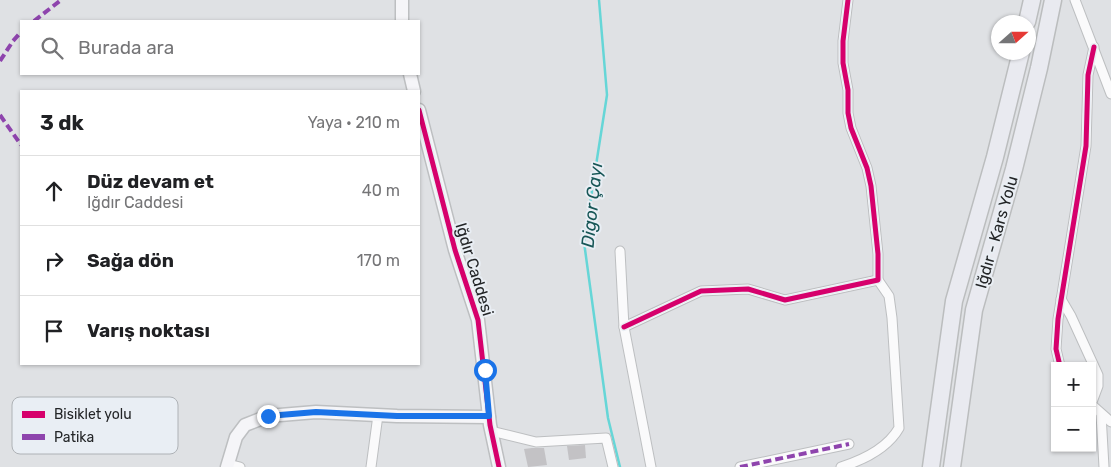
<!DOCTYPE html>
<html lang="tr">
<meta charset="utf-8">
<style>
:root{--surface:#fff;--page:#f6f6f6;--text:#202124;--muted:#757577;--line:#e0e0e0}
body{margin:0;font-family:Rubik,sans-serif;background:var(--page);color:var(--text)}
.controls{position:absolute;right:15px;bottom:15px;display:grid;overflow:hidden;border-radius:0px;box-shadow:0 1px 4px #0004}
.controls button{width:45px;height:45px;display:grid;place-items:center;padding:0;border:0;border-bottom:1px solid var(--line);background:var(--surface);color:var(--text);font:25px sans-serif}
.compass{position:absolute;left:991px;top:15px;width:45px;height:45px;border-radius:50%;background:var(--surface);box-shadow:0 1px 4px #0004;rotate:69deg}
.stop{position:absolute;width:15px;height:15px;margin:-11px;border:4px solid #1a73e8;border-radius:50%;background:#fff}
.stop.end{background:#1a73e8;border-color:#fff;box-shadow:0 1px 5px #0008}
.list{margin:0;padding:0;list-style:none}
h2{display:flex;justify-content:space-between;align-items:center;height:65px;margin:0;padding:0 20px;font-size:21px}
h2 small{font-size:16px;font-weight:400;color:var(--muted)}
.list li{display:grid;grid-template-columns:32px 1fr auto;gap:15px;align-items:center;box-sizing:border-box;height:70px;padding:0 20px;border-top:1px solid var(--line)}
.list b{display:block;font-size:19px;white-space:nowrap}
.list p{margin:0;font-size:16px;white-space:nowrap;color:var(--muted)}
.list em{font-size:16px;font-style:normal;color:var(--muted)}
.icon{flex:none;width:28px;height:28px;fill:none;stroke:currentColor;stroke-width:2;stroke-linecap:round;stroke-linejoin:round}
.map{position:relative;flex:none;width:1111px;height:467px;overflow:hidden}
.search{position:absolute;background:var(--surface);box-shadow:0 1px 4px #0004;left:20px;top:20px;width:400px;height:55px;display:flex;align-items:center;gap:12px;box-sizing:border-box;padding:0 18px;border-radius:0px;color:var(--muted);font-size:19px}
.panel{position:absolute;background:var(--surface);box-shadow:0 1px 4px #0004;left:20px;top:90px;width:400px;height:275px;border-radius:0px}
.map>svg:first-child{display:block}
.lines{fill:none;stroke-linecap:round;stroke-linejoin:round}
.stream{stroke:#66d6d7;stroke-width:2.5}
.building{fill:#c3c2c5}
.street-casing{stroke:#bdbfc1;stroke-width:11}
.secondary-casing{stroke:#bdbfc1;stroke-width:15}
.highway-casing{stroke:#bbbdbe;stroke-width:19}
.street{stroke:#fafafb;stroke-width:9}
.secondary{stroke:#f5f5f8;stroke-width:12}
.highway{stroke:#e9eaf0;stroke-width:16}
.quiet{stroke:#8e44ad;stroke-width:4;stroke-dasharray:8 4;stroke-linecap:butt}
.cycleway-casing{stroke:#e9eef4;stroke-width:8}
.cycleway{stroke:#d6006c;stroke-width:5}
.route{stroke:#1a73e8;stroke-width:6}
.labels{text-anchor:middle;stroke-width:4;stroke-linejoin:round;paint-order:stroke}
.street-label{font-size:16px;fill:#232527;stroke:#e9eef4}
.water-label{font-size:18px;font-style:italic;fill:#175656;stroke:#e9eef4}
.key{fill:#e9eef4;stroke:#aeb2b6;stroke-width:1}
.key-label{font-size:14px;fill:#232527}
</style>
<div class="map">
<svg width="1111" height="467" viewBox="0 0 1111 467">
<rect width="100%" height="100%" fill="#dfe1e4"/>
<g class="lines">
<path class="stream" d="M 599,0 L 607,95 L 584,242 L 608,418 L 620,467"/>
</g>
<g class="building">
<path d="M 585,445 L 586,458 L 569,460 L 567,446 Z"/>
<path d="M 532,448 L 544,448 L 547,465 L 528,467 L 524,449 Z"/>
</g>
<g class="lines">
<defs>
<g id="street">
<path d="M 1075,0 L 1111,94"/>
<path d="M 620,251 L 624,327 L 651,467"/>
<path d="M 1061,299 L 1071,316 L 1098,375 L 1098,386 L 1092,402"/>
<path d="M 624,327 L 701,291 L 748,289 L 785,300 L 878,280 L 878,254 L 871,186 L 867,168 L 851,128 L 848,113 L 848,90 L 843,63 L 843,41 L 848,0"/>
<path d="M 1060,366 L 1056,349 L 1058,319 L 1086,146 L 1088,75 L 1094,47"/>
<path d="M 1092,405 L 1111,422"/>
<path d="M 1101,414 L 1104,467"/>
<path d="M 491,431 L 536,442 L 606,438 L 613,467"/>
<path d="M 228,464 L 240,467"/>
<path d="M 371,467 L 378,415"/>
<path d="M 740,467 L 849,444"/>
<path d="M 841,467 C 863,460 887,449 899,428 L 892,318 L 889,296 L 878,280"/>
</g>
<g id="secondary">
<path d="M 402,0 L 402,21"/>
<path d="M 410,74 L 414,91"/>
<path d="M 419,110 L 455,250 L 478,320 L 490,425 L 499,467"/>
<path d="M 227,467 L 236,437 L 245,425 L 268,416 L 316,412 L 397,416 L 489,417"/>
</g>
<g id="highway">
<path d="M 1027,22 L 1032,0"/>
<path d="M 931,467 L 954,301 L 995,157 L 1021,52"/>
<path d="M 952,467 L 974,310 L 1014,169 L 1039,68 L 1053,0"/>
</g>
</defs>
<use href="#street" class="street-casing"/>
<use href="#secondary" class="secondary-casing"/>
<use href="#highway" class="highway-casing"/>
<use href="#street" class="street"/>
<use href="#secondary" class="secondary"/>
<use href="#highway" class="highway"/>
<g class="quiet">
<path d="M 34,21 L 61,0"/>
<path d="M 0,61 L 13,41 L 21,32"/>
<path d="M 0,115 L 21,145"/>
<path d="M 740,467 L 849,444"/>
</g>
<defs>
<g id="cycleway">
<path d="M 419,110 L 455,250 L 478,320 L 490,425 L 499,467"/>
<path d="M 624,327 L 701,291 L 748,289 L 785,300 L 878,280 L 878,254 L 871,186 L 867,168 L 851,128 L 848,113 L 848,90 L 843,63 L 843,41 L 848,0"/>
<path d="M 1060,366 L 1056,349 L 1058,319 L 1086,146 L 1088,75 L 1094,47"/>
</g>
</defs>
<use href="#cycleway" class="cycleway-casing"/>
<use href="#cycleway" class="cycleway"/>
</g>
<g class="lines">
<path class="route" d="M 268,416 L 316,412 L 397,416 L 489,416 L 485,370"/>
</g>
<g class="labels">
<g class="street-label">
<text transform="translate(996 232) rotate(-74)" y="6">Iğdır - Kars Yolu</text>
<text transform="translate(475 269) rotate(73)" y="6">Iğdır Caddesi</text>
</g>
<g class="water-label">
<text transform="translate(592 205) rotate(-84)" y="6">Digor Çayı</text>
</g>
</g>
<rect x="12" y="397" width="166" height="57" rx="8" class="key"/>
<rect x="22" y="411" width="23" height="7" fill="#d6006c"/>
<rect x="22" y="434" width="23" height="6" fill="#8e44ad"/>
<g class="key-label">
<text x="54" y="419">Bisiklet yolu</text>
<text x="54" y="442">Patika</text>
</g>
</svg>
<div class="controls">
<button>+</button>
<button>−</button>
</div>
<svg class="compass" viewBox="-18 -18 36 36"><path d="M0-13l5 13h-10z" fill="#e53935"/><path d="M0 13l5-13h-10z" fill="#757577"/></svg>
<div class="stop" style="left:485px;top:370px"></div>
<div class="stop end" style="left:268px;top:416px"></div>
<div class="search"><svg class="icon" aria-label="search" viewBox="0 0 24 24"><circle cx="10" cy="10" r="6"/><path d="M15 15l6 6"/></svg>Burada ara</div>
<section class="panel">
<h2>3 dk<small>Yaya · 210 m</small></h2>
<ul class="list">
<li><svg class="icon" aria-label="ahead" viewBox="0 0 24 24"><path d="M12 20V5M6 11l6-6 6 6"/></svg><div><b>Düz devam et</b><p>Iğdır Caddesi</p></div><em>40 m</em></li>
<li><svg class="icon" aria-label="right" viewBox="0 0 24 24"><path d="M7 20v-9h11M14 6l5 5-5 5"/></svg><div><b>Sağa dön</b></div><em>170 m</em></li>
<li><svg class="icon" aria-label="arrive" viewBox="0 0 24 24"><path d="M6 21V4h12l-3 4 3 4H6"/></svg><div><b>Varış noktası</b></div></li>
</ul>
</section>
</div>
